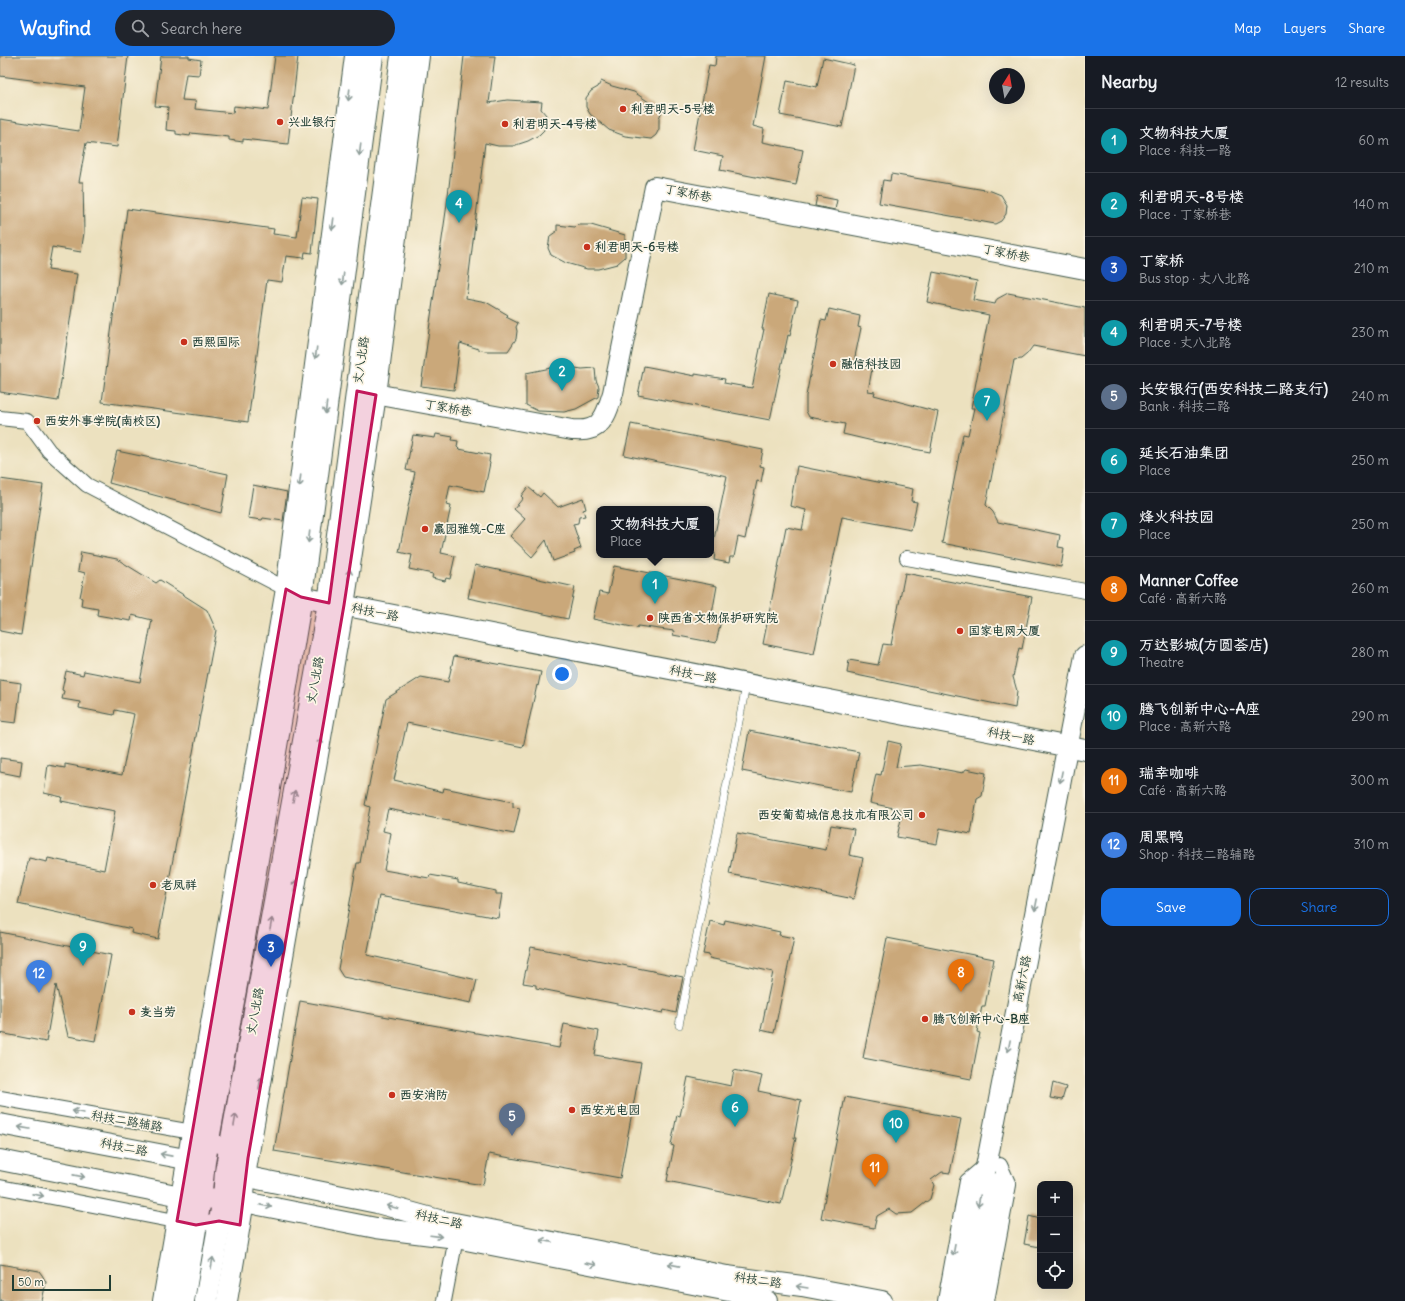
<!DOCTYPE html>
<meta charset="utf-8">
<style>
:root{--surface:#171b24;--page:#20242c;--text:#f1f3f6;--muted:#9ea1a6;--line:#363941;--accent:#1a73e8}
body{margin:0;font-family:Delius,"LXGW WenKai TC",sans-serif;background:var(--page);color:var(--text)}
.controls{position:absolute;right:12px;bottom:12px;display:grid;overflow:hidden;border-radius:8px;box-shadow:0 4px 16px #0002}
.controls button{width:36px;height:36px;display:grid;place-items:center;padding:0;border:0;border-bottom:1px solid var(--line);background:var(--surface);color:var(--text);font:20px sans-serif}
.compass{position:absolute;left:989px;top:12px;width:36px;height:36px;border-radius:50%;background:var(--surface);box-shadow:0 4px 16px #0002;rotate:11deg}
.scale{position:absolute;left:12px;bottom:10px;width:99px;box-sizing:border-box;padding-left:4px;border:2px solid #1f3d34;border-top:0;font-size:11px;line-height:14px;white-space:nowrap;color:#1f3d34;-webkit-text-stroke:3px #fcf5e5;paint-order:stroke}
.you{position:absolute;left:562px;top:618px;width:14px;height:14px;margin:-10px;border:3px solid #fff;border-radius:50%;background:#1a73e8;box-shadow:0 0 0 6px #1a73e833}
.badge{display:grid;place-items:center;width:26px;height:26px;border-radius:50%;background:var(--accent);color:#fff;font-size:13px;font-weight:700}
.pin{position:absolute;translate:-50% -33px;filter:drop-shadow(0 1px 2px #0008)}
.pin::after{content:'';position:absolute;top:21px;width:14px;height:12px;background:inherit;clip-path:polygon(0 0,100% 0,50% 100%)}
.popup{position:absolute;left:596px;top:450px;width:118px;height:52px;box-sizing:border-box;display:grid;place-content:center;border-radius:8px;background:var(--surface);filter:drop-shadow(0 1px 3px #0005);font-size:13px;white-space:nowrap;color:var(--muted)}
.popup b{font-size:15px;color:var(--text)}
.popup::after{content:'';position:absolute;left:50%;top:100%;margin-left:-8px;border:8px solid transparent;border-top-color:var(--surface)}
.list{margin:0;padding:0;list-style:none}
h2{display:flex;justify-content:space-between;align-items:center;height:52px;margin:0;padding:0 16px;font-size:17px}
h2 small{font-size:13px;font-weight:400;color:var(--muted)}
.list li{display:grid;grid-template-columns:26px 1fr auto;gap:12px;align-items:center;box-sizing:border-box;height:64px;padding:0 16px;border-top:1px solid var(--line)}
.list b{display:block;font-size:15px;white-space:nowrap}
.list p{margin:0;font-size:13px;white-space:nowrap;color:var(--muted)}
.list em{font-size:13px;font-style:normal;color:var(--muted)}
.actions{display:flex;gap:8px;padding:12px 16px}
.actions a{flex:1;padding:9px 0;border:1px solid var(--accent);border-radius:12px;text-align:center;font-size:14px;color:var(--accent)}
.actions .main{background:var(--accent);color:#fff}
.icon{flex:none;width:22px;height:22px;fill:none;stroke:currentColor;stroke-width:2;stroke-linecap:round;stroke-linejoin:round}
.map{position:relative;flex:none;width:1085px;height:1245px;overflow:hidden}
header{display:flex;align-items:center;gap:24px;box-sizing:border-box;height:56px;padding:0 20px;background:var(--accent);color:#fff}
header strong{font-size:19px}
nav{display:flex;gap:22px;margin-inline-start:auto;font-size:14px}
.search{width:280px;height:36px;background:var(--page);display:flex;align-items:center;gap:10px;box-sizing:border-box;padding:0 14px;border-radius:22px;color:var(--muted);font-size:15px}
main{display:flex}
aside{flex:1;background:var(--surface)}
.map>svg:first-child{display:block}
.building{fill:#caa87a}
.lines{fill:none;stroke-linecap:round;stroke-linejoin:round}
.lane-casing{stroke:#3e5649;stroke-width:8}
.street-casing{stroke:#3e5649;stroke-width:16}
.secondary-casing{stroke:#3e5649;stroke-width:22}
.primary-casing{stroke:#3e5649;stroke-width:24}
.lane{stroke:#fff;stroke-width:7}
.street{stroke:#fff;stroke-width:14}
.secondary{stroke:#fff;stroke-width:20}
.primary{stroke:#fff;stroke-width:22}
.oneway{stroke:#8f9e9a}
.marked{fill:#c2185b;fill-opacity:0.2;stroke:#c2185b;stroke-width:3;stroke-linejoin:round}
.poi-dot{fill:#c8321e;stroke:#fcf5e5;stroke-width:1.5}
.labels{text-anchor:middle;stroke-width:3.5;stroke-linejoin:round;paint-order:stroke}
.poi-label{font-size:12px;font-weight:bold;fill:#1f3d34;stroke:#fcf5e5;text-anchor:start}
.street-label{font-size:12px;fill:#1f3d34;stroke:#fcf5e5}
</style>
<header>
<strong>Wayfind</strong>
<div class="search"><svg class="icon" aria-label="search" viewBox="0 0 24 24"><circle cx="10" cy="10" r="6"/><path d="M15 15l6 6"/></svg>Search here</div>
<nav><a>Map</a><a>Layers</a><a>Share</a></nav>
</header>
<main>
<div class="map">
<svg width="1085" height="1245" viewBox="0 0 1085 1245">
<rect width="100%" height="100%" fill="#fcf5e5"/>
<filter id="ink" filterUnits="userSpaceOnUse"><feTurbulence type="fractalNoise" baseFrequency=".025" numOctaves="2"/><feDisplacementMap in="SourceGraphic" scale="8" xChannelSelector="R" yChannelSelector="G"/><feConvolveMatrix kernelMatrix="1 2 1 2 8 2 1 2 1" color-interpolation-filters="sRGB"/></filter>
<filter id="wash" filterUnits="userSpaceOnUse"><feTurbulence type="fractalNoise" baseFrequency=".012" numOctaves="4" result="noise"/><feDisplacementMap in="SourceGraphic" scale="16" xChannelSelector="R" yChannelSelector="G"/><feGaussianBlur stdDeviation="0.9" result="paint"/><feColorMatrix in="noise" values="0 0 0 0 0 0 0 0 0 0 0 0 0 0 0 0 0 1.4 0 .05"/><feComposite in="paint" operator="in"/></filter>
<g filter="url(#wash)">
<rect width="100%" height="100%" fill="#ece1bf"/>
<g id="blocks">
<g class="building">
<path d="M 0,0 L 128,0 L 117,91 L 86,87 L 79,126 L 83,126 L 84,177 L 81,196 L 52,191 L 48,214 L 77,218 L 58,345 L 0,336 L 0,63 L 79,75 L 85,31 L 0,20 Z"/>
<path d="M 161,0 L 189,0 L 189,2 L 201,4 L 199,19 L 186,18 L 182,44 L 196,45 L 195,53 L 233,57 L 234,50 L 268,54 L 275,0 L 298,0 L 288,88 L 243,83 L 243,86 L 229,84 L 229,81 L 191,77 L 190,80 L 176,78 L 176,75 L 166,74 L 168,51 L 155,50 Z"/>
<path d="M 464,0 L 495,0 L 489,47 L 507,44 L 542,46 L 541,53 L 546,59 L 547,65 L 544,74 L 539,79 L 528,85 L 513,90 L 498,90 L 485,87 L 466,242 L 486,246 L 508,259 L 506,261 L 518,267 L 516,271 L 517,275 L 516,283 L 508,295 L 485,295 L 460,287 L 454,334 L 421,330 L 447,148 Z"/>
<path d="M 716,0 L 766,0 L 753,70 L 764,73 L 762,86 L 803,94 L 796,129 L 720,114 L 723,100 L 693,94 L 709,9 L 715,10 Z"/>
<path d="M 823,2 L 854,9 L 842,71 L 780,59 L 787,25 L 817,31 Z"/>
<path d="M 601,25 L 612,30 L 634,36 L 662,55 L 659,62 L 659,73 L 656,79 L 651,83 L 625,80 L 609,74 L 590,58 L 586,51 L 586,42 L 591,35 L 598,31 Z"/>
<path d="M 891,118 L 991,135 L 1001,139 L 1007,149 L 1006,158 L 1001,165 L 995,168 L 879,147 L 883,124 L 890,125 Z"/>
<path d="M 817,140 L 837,144 L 835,154 L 815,150 Z"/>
<path d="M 302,141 L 318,143 L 312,197 L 305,196 L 304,202 L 286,200 L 282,226 L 267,224 L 248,366 L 102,346 L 127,153 L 274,173 L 273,178 L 297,181 Z"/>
<path d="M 557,169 L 575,171 L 578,169 L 591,169 L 625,179 L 625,201 L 617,208 L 598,213 L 587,213 L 566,207 L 551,199 L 548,192 L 550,180 L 557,175 Z"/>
<path d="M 933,216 L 977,225 L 973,244 L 995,248 L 997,243 L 1008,237 L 1085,252 L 1085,300 L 1033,290 L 1027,298 L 1021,303 L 1014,304 L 986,449 L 993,456 L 998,466 L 1060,479 L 1058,491 L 1064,492 L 1061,511 L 942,487 L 963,378 L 968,379 L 974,352 L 971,352 L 989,259 L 927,246 Z"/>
<path d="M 769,238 L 798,244 L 790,280 L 788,279 L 770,364 L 638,339 L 644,310 L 695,320 L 695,318 L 725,323 L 724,327 L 752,332 L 764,273 L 762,273 Z"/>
<path d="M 829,253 L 860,260 L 858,271 L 861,272 L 853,310 L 872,313 L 868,335 L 875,336 L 874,339 L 938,356 L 930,396 L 877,386 L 843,378 L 845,368 L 809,361 L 806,355 L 806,340 L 821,264 L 826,265 Z"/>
<path d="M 561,310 L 582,313 L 595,312 L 596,324 L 599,331 L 598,341 L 576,353 L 564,356 L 538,355 L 526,349 L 526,317 Z"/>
<path d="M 631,368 L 763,394 L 760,410 L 764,411 L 761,426 L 757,425 L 745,483 L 738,481 L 734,501 L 730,501 L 729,507 L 714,504 L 715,497 L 711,497 L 727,420 L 624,399 Z"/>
<path d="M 436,378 L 453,381 L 452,384 L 458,385 L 457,391 L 459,393 L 490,399 L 489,406 L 490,407 L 484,436 L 450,429 L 446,449 L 451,450 L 441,497 L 455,500 L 450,523 L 446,522 L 445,525 L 432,522 L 433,518 L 409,513 L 412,499 L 399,496 L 415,416 L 406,414 L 413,379 L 435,382 Z"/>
<path d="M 117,395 L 228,418 L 221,457 L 109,427 Z"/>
<path d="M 797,410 L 913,433 L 911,445 L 917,446 L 911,474 L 842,461 L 814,598 L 763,588 L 786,471 L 802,474 L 806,454 L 790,450 Z"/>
<path d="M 0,423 L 43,429 L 21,579 L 0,575 Z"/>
<path d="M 253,429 L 287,436 L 283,465 L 263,462 L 262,464 L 248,462 Z"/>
<path d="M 528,431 L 540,441 L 543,437 L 558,451 L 583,442 L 586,453 L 583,454 L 585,460 L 579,461 L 578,467 L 573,468 L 581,492 L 574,495 L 575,497 L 553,505 L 546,484 L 532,501 L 510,480 L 525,463 L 514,453 L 523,442 L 521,440 Z"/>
<path d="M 81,496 L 117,503 L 156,527 L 160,524 L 207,554 L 216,574 L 158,883 L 131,877 L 132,873 L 18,848 L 29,802 L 47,806 L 48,802 L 104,814 L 115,755 L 61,745 L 62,741 L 44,737 L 48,709 L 65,712 L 65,708 L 122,719 L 134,658 L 115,654 L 114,659 L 79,652 L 80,646 L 62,643 L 64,635 L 62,634 L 66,615 L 83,619 L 84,615 L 140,626 L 152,564 L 132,559 L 131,565 L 97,559 L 98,553 L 81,550 L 82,542 L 80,541 L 85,517 L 78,515 Z"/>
<path d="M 475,509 L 575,531 L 568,563 L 468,542 Z"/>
<path d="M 614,510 L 717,530 L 712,558 L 722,560 L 716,587 L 673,579 L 674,575 L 638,570 L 637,572 L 593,563 L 599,536 L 608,538 Z"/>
<path d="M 905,517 L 1032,541 L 1022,593 L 1019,592 L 1013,621 L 1017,635 L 1015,652 L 847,617 L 849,604 L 878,609 L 883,588 L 891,589 Z"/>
<path d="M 454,600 L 541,616 L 538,630 L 537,629 L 523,691 L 407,667 L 394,724 L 443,736 L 444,732 L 513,746 L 513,751 L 520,752 L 514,778 L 388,753 L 383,775 L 391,777 L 384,814 L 429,822 L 430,819 L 458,824 L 458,827 L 496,835 L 496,838 L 502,838 L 498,862 L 379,840 L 367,899 L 477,924 L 471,947 L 343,921 L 338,913 L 357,807 L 360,807 L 370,751 L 365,749 L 386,643 L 421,621 L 448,626 Z"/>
<path d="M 0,624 L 21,627 L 16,667 L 0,665 Z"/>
<path d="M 749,675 L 859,696 L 851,736 L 742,715 Z"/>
<path d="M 888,685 L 901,688 L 896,711 L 921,709 L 963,717 L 966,713 L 986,717 L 982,740 L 977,743 L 971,778 L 940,772 L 937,788 L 897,781 L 903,754 L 870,747 L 876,718 L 881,719 Z"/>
<path d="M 0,702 L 22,705 L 20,720 L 0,716 Z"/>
<path d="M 831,769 L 854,773 L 849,799 L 863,802 L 854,843 L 729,818 L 737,777 L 826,794 Z"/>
<path d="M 725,864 L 780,876 L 779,879 L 794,882 L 774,977 L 761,974 L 773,916 L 709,902 L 710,899 L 703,898 L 710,865 L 724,869 Z"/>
<path d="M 0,876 L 111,899 L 95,985 L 68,980 L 56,929 L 46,986 L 0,977 Z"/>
<path d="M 887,882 L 994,903 L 985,950 L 982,950 L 977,976 L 980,977 L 971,1023 L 863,1002 Z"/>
<path d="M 531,891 L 683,921 L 676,957 L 664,954 L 663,957 L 536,932 L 536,929 L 523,927 Z"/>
<path d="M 300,945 L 559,992 L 564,968 L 599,975 L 595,999 L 641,1007 L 620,1122 L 489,1098 L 483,1129 L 274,1095 Z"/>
<path d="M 734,1014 L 762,1020 L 758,1035 L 801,1044 L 794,1082 L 796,1082 L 781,1148 L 667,1125 L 674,1090 L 671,1089 L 677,1059 L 680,1060 L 688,1021 L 731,1030 Z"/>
<path d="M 1053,1027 L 1066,1031 L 1062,1044 L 1050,1042 Z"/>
<path d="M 845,1041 L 961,1063 L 950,1117 L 942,1116 L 931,1124 L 934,1129 L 930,1143 L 912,1157 L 896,1158 L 889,1153 L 877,1160 L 874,1172 L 821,1162 Z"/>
<path d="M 1029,1160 L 1040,1163 L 1040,1191 L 1024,1188 Z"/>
<path d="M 0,1208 L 39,1215 L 42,1219 L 46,1226 L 42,1245 L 0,1245 Z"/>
</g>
</g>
</g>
<g filter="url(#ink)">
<use href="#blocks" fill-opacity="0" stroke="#3e5649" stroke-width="1"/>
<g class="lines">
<defs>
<path id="lane" d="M 679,969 L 746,630"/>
<g id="street">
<path d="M 0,362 L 27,365 L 49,395 L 87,429 L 294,537"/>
<path d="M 907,502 L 1085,535"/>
<path d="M 0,1042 L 209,1079 L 229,1098 L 235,1099"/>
<path d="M 0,1131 L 196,1169 L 219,1165 L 228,1167"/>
<path d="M 444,1245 L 456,1182"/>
<path d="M 945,1245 L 967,1125 L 986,1109"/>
<path d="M 987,1245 L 1009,1129 L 1000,1109"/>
</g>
<g id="secondary">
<path d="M 364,336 L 572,374 C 577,374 584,375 589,373 C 604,370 609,350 613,337 L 655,131 L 1085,213"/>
<path d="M 301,541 L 1085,694"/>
<path d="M 0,1068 L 201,1106"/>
<path d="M 0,1104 L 181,1140 L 200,1143 L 224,1142 L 376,1172 L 456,1182 L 734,1236 L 767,1245"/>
<path d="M 233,1118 L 377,1147 L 439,1164 L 727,1220 L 802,1230 L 882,1245"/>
<path d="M 163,1245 L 286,533 L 355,0"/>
<path d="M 227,1245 L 244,1145 L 245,1120 L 248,1102 L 344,549 L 376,339 L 419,0"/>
<path d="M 960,1245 L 1085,600"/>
<path d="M 975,1245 L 997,1127"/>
</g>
<g id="primary">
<path d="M 183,1245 L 200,1143 L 204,1106 L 237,923 L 301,541 L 372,0"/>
<path d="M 206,1245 L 224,1142 L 226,1116 L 329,547 L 402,0"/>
</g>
</defs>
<use href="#lane" class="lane-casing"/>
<use href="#street" class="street-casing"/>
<use href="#secondary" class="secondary-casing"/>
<use href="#primary" class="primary-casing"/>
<use href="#lane" class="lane"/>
<use href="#street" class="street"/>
<use href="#secondary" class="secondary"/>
<use href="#primary" class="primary"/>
</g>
<defs><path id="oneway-shaft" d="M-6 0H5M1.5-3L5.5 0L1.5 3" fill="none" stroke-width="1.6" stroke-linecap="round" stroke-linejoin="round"/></defs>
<g class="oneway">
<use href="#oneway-shaft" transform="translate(349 39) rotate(97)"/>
<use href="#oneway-shaft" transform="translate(360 94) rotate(97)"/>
<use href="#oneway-shaft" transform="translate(333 168) rotate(97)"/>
<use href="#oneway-shaft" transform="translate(343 223) rotate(97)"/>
<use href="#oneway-shaft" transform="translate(316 297) rotate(97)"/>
<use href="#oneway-shaft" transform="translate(326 352) rotate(97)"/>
<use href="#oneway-shaft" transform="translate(300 425) rotate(97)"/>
<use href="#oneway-shaft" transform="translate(309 481) rotate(97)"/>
<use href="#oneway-shaft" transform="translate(349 519) rotate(-81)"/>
<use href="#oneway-shaft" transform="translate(320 688) rotate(-80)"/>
<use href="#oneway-shaft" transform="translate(1061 721) rotate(101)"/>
<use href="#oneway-shaft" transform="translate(294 740) rotate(-80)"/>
<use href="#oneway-shaft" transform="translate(295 830) rotate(-80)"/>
<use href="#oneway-shaft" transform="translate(1036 849) rotate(101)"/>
<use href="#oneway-shaft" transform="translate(271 868) rotate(-80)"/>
<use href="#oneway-shaft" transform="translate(1009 990) rotate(101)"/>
<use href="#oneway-shaft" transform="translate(260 1027) rotate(-80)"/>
<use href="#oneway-shaft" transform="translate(78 1056) rotate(-170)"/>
<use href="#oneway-shaft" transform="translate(235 1064) rotate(-80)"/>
<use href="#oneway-shaft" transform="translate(24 1072) rotate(-170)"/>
<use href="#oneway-shaft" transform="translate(166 1099) rotate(-169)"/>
<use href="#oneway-shaft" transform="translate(79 1120) rotate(11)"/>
<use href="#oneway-shaft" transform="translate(38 1139) rotate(11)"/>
<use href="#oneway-shaft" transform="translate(979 1145) rotate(101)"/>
<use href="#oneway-shaft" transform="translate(266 1150) rotate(11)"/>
<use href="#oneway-shaft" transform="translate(392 1151) rotate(-165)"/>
<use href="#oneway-shaft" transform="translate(436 1180) rotate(7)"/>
<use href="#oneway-shaft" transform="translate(546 1185) rotate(-169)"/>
<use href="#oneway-shaft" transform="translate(954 1194) rotate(100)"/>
<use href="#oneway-shaft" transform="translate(212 1207) rotate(-80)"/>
<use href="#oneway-shaft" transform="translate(591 1208) rotate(11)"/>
<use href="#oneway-shaft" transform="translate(674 1209) rotate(-169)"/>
<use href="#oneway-shaft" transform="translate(802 1231) rotate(-171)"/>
</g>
</g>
<path class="marked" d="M 357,335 L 376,339 L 344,549 L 248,1102 L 240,1169 L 219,1165 L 196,1169 L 177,1165 L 286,533 L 301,541 L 329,547 Z"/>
<g class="poi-dot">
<circle cx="623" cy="53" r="4"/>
<circle cx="280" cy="66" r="4"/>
<circle cx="505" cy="68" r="4"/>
<circle cx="587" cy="191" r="4"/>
<circle cx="184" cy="286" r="4"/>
<circle cx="833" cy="308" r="4"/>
<circle cx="37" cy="365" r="4"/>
<circle cx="425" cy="473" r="4"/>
<circle cx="650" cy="562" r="4"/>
<circle cx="960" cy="575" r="4"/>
<circle cx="922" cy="759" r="4"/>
<circle cx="153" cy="829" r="4"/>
<circle cx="132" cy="956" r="4"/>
<circle cx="925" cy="963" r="4"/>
<circle cx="392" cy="1039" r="4"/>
<circle cx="572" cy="1054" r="4"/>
</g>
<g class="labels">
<g class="poi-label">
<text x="631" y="57">利君明天-5号楼</text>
<text x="288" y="70">兴业银行</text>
<text x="513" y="72">利君明天-4号楼</text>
<text x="595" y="195">利君明天-6号楼</text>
<text x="192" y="290">西熙国际</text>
<text x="841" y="312">融信科技园</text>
<text x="45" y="369">西安外事学院(南校区)</text>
<text x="433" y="477">赢园雅筑-C座</text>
<text x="658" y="566">陕西省文物保护研究院</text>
<text x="968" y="579">国家电网大厦</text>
<text x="914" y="763" text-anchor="end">西安葡萄城信息技术有限公司</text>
<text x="161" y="833">老凤祥</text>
<text x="140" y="960">麦当劳</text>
<text x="933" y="967">腾飞创新中心-B座</text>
<text x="400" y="1043">西安消防</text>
<text x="580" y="1058">西安光电园</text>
</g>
<g class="street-label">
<text transform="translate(688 137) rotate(11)" y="4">丁家桥巷</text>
<text transform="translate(1006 197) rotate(11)" y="4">丁家桥巷</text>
<text transform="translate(361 304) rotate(-82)" y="4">丈八北路</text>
<text transform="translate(448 352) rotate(10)" y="4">丁家桥巷</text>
<text transform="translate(375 556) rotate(11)" y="4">科技一路</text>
<text transform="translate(693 618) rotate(11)" y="4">科技一路</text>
<text transform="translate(315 624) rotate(-80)" y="4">丈八北路</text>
<text transform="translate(1011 680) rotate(11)" y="4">科技一路</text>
<text transform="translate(1022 923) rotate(-79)" y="4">高新六路</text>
<text transform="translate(255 955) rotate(-80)" y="4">丈八北路</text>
<text transform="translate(127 1065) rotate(10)" y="4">科技二路辅路</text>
<text transform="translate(124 1091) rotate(11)" y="4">科技二路</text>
<text transform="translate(439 1163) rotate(13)" y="4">科技二路</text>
<text transform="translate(758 1224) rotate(8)" y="4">科技二路</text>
</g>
</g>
</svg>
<div class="controls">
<button>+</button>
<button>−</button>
<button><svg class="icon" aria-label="locate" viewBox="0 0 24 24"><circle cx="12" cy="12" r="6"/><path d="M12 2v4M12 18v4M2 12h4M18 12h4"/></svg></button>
</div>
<svg class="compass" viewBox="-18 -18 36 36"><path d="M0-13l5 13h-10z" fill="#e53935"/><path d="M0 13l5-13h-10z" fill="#9ea1a6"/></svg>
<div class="scale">50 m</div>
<div class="you"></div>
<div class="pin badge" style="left:655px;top:548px;background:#0f9aa8">1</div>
<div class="popup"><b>文物科技大厦</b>Place</div>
<div class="pin badge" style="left:562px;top:335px;background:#0f9aa8">2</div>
<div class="pin badge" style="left:271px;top:911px;background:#1a4fb4">3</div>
<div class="pin badge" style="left:459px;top:167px;background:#0f9aa8">4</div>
<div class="pin badge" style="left:512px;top:1080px;background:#5c6f8a">5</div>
<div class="pin badge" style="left:735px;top:1071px;background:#0f9aa8">6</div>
<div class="pin badge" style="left:987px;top:365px;background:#0f9aa8">7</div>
<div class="pin badge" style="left:961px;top:936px;background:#e8710a">8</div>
<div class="pin badge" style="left:83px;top:910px;background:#0f9aa8">9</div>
<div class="pin badge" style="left:896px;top:1087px;background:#0f9aa8">10</div>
<div class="pin badge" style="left:875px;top:1131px;background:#e8710a">11</div>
<div class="pin badge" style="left:39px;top:937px;background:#3f7fe0">12</div>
</div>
<aside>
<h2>Nearby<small>12 results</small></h2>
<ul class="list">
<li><span class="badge" style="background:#0f9aa8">1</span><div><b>文物科技大厦</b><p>Place · 科技一路</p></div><em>60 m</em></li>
<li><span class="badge" style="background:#0f9aa8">2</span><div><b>利君明天-8号楼</b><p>Place · 丁家桥巷</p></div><em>140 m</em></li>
<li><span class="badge" style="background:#1a4fb4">3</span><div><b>丁家桥</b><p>Bus stop · 丈八北路</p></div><em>210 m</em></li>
<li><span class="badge" style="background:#0f9aa8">4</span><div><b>利君明天-7号楼</b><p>Place · 丈八北路</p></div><em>230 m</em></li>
<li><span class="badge" style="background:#5c6f8a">5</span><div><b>长安银行(西安科技二路支行)</b><p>Bank · 科技二路</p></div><em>240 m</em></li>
<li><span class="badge" style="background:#0f9aa8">6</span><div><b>延长石油集团</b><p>Place</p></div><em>250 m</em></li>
<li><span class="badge" style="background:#0f9aa8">7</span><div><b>烽火科技园</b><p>Place</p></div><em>250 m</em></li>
<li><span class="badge" style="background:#e8710a">8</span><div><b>Manner Coffee</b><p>Café · 高新六路</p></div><em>260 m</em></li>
<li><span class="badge" style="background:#0f9aa8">9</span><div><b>万达影城(方圆荟店)</b><p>Theatre</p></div><em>280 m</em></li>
<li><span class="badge" style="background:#0f9aa8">10</span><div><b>腾飞创新中心-A座</b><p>Place · 高新六路</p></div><em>290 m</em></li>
<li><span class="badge" style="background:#e8710a">11</span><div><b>瑞幸咖啡</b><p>Café · 高新六路</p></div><em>300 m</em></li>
<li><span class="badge" style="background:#3f7fe0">12</span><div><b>周黑鸭</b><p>Shop · 科技二路辅路</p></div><em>310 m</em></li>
</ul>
<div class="actions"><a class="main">Save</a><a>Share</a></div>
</aside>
</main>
